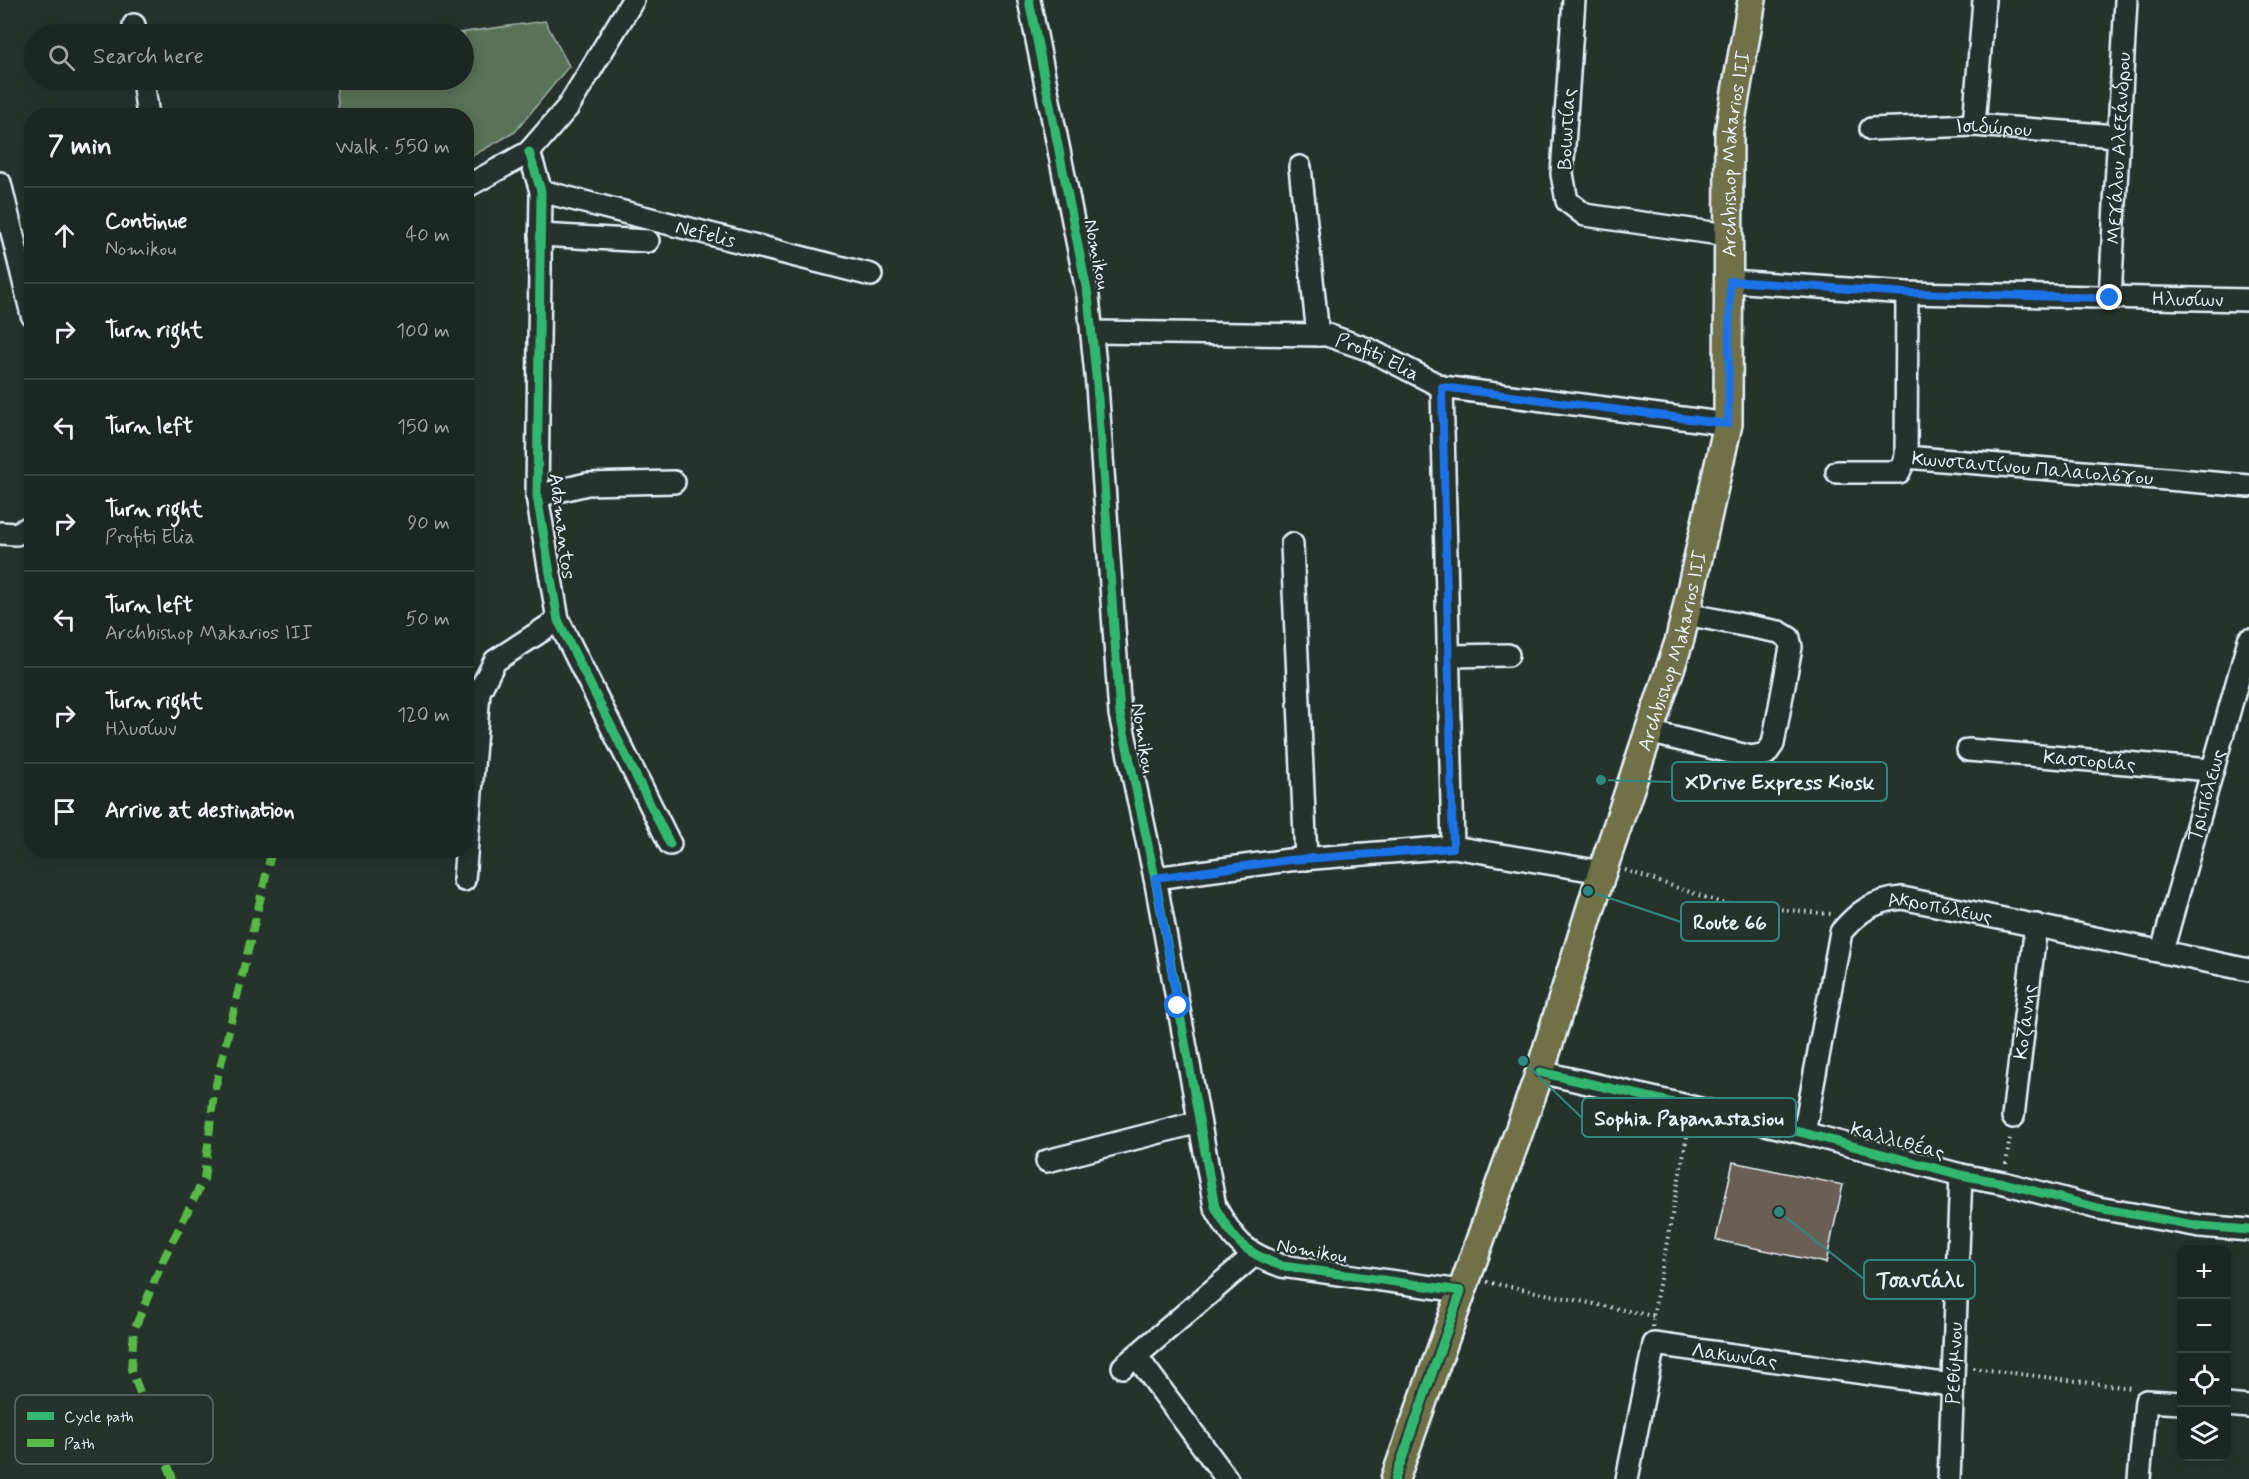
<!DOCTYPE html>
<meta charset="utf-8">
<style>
:root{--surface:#1c2622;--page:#252e2a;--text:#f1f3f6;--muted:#a0a5a5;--line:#3a4340}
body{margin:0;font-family:Mynerve,sans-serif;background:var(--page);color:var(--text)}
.controls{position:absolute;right:18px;bottom:18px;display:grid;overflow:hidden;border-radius:12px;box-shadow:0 3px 15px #0003}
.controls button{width:54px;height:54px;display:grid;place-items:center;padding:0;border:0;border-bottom:2px solid var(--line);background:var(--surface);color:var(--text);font:30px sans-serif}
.stop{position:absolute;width:18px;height:18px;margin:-14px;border:4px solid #1a73e8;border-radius:50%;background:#fff}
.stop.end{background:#1a73e8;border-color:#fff;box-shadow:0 2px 6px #0008}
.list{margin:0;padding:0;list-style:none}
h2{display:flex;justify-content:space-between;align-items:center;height:78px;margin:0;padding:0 24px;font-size:26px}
h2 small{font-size:20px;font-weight:400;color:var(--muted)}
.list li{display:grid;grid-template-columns:39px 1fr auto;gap:18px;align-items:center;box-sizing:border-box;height:96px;padding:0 24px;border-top:2px solid var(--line)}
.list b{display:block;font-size:22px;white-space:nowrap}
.list p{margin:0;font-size:20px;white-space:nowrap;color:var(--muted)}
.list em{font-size:20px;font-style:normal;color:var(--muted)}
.icon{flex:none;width:33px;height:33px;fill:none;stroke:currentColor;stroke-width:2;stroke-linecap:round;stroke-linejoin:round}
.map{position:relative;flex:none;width:2249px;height:1479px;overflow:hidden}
.search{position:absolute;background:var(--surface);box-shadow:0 3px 15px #0003;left:24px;top:24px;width:450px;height:66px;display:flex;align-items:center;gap:15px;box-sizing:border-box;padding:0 21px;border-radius:33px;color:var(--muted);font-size:22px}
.panel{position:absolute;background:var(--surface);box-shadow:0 3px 15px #0003;left:24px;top:108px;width:450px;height:750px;border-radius:24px}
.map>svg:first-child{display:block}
.green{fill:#5a7358;stroke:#a1b2a8;stroke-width:1.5}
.building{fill:#6a5f55;stroke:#e8f1f8;stroke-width:1.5}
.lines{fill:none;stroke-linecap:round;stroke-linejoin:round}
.minor-casing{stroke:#e8f1f8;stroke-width:26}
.major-casing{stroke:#e8f1f8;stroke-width:32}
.path{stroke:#e8f1f8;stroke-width:4;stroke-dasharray:1.5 4.5;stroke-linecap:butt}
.minor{stroke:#26332d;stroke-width:21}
.major{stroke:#6f704a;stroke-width:27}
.quiet{stroke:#58b947;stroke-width:8;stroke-dasharray:15 8;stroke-linecap:butt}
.cycleway-casing{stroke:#26332d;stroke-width:13}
.cycleway{stroke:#33b770;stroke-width:9}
.route{stroke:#1a73e8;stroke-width:8}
.labels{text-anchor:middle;stroke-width:4.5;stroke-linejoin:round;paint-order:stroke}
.street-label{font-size:20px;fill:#e8f1f8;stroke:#26332d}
.key{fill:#26332d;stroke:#606c6a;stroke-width:1.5}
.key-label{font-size:16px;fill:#e8f1f8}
.leader{fill:none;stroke:#308883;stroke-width:2}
.callout-dot{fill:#308883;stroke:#26332d;stroke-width:2}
.callout{fill:#26332d;stroke:#308883;stroke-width:2}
.callout-label{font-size:21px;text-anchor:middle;font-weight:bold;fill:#e8f1f8}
</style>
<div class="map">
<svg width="2249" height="1479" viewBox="0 0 2249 1479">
<rect width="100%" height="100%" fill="#26332d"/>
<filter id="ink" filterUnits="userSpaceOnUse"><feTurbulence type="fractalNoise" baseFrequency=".0167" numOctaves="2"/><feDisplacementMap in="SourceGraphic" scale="12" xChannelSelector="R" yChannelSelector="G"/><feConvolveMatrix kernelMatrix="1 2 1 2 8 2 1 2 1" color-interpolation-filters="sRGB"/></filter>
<g filter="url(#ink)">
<path class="green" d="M 545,21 L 569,66 L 515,132 L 467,159 L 466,116 L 339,115 L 336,80 L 464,80 L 464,34 L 451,34 Z"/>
<path class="building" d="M 1733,1162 L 1843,1185 L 1826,1263 L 1716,1240 Z"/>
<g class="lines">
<defs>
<g id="minor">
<path d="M 1029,0 L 1088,296 L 1097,385 L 1120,714 L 1155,878 L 1215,1207 C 1235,1242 1243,1252 1282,1266 L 1461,1291"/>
<path d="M 1574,0 L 1562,174 L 1567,201 L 1585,215 L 1727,235"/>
<path d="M 134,25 L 136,34"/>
<path d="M 143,80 L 148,116"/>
<path d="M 1974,125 L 1984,0"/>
<path id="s1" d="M 1871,129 L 1974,125 L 2116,136"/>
<path d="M 529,152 L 541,191 L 537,496 L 558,620 L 670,844"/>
<path d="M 1300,167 L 1318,335"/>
<path d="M 0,183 L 32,315"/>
<path d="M 466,187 L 529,152 L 568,107 L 633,0"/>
<path id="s2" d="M 541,191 L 871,275"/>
<path d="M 540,235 L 648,241"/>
<path id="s3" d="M 1730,281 L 1907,293 L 2249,300"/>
<path id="s4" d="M 1907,293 L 1906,457 L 2249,486"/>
<path id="s5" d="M 2110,298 L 2126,0"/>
<path id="s6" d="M 1092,332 L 1327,335 L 1370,350 L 1442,387 L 1728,424"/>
<path d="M 1442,387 L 1453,847"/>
<path d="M 1837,472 L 1899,472 L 1906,457"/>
<path d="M 537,496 L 587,484 L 674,482"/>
<path d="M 0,533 L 16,534 L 32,526"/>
<path d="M 1292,544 L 1306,859"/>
<path d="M 1448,656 L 1508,655"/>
<path d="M 1649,732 L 1751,757 L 1766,754 L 1773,744 L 1791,647 L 1789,638 L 1779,632 L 1686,614"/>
<path id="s7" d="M 1968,750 L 2211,770"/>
<path d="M 1155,878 L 1289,860 L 1453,847 L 1602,872"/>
<path d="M 464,880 L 479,692 L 495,661 L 558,620"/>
<path id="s8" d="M 2162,951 L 2249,640"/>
<path d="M 1540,1072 L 1804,1133 L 1961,1175 L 2004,1183 L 2098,1208 L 2200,1226 L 2249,1230"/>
<path id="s9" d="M 2013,1117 L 2036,925"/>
<path id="s10" d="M 1804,1133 L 1841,932 C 1859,911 1873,901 1902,898 L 2249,970"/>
<path d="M 1047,1161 L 1199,1122"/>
<path d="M 1137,1357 L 1227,1479"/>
<path d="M 1123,1367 L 1253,1256"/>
<path d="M 2226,1405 L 2249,1407"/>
<path id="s11" d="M 1627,1479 L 1654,1344 L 1951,1385"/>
<path id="s12" d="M 1949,1479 L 1961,1175"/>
<path d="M 2139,1479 L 2146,1401 L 2182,1403"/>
</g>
<g id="major">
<path id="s13" d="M 1395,1479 L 1540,1072 L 1602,872 L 1680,639 L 1728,424 L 1729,132 L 1752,0"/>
</g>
</defs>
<use href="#minor" class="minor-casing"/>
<use href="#major" class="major-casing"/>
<g class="path">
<path d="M 1625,870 L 1725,904 L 1831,914"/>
<path d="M 2006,1164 L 2010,1136"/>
<path d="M 1487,1282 L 1653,1316"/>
<path d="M 1653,1327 L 1653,1316 L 1689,1125"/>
<path d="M 1973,1368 L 2132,1388"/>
</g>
<use href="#minor" class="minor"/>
<use href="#major" class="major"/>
<path class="quiet" d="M 173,1479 L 131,1369 L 134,1330 L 165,1256 L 204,1179 L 214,1093 L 272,850"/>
<defs>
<g id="cycleway">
<path d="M 1029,0 L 1088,296 L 1097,385 L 1120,714 L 1155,878 L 1215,1207 C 1235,1242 1243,1252 1282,1266 L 1461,1291 L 1395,1479"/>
<path d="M 529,152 L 541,191 L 537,496 L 558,620 L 670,844"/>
<path d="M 1540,1072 L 1804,1133 L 1961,1175 L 2004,1183 L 2098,1208 L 2200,1226 L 2249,1230"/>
</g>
</defs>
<use href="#cycleway" class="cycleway-casing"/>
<use href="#cycleway" class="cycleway"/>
</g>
</g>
<g class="lines" filter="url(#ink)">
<path class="route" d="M 1178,1006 L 1155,878 L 1289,860 L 1453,848 L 1442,387 L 1728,424 L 1730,281 L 1907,293 L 2110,298"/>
</g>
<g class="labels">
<g class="street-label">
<text dy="7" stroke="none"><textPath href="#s1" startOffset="123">Ισιδώρου</textPath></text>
<text transform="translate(1566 129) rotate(-87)" y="7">Βοιωτίας</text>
<text dy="7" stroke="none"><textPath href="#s5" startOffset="150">Μεγάλου Αλεξάνδρου</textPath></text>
<text dy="7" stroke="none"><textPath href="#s13" startOffset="1378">Archbishop Makarios III</textPath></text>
<text dy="7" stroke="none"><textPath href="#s2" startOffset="170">Nefelis</textPath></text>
<text transform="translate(1098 254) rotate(79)" y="7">Nomikou</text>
<text dy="7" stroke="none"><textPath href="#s3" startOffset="458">Ηλυσίων</textPath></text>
<text dy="7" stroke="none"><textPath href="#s6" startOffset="290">Profiti Elia</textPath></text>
<text dy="7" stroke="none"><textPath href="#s4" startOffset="291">Κωνσταντίνου Παλαιολόγου</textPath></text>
<text transform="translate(563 526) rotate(83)" y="7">Adamantos</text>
<text dy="7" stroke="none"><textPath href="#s13" startOffset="874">Archbishop Makarios III</textPath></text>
<text transform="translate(1144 738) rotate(81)" y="7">Nomikou</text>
<text dy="7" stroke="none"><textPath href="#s7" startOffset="122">Καστοριάς</textPath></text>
<text dy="7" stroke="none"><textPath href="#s8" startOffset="162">Τριπόλεως</textPath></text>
<text dy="7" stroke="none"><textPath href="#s10" startOffset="315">Ακροπόλεως</textPath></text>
<text dy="7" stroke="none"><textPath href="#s9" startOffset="96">Κοζάνης</textPath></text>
<text transform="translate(1898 1140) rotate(15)" y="7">Καλλιθέας</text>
<text transform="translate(1312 1250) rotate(10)" y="7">Nomikou</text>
<text dy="7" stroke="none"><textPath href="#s11" startOffset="219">Λακωνίας</textPath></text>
<text dy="7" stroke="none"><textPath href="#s12" startOffset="116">Ρεθύμνου</textPath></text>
</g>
</g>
<rect x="15" y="1395" width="198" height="69" rx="9" class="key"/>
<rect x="27" y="1412" width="27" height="8" fill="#33b770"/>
<rect x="27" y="1439" width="27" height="8" fill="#58b947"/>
<g class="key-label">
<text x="64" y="1422">Cycle path</text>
<text x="64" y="1449">Path</text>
</g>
<path class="leader" d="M1601 780L1672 782M1588 891L1681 922M1523 1061L1582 1118M1779 1212L1864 1279"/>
<g class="callout-dot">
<circle cx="1601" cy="780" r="6"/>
<circle cx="1588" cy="891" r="6"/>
<circle cx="1523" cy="1061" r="6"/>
<circle cx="1779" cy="1212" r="6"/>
</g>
<g class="callout">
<rect x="1672" y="762" width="215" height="39" rx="6"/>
<rect x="1681" y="902" width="98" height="39" rx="6"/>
<rect x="1582" y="1098" width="214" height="39" rx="6"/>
<rect x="1864" y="1260" width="111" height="39" rx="6"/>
</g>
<g class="callout-label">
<text x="1780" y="789">XDrive Express Kiosk</text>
<text x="1730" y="929">Route 66</text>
<text x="1689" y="1125">Sophia Papanastasiou</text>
<text x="1920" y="1287">Τσαντάλι</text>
</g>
</svg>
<div class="controls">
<button>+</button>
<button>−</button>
<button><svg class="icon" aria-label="locate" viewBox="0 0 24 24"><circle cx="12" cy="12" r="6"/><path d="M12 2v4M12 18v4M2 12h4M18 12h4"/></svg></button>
<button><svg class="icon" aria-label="layers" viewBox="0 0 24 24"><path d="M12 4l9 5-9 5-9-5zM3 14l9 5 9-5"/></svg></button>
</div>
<div class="stop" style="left:1178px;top:1006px"></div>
<div class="stop end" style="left:2110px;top:298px"></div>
<div class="search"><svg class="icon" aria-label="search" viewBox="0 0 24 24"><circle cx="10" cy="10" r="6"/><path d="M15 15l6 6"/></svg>Search here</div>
<section class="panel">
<h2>7 min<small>Walk · 550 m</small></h2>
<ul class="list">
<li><svg class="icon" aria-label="ahead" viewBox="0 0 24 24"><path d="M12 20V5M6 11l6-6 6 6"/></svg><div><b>Continue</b><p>Nomikou</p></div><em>40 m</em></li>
<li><svg class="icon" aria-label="right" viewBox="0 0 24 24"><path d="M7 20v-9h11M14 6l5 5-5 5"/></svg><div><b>Turn right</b></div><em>100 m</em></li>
<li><svg class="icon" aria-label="left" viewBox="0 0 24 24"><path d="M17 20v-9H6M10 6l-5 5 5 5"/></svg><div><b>Turn left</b></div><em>150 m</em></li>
<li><svg class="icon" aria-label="right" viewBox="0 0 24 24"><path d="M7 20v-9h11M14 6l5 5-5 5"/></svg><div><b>Turn right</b><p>Profiti Elia</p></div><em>90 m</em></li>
<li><svg class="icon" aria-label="left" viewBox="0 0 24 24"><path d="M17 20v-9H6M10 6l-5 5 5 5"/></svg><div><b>Turn left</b><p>Archbishop Makarios III</p></div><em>50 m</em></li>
<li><svg class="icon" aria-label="right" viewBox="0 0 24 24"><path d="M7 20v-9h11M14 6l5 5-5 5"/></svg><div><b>Turn right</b><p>Ηλυσίων</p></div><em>120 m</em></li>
<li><svg class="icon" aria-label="arrive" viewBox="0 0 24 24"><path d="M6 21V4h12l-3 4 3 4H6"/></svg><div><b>Arrive at destination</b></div></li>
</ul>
</section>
</div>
